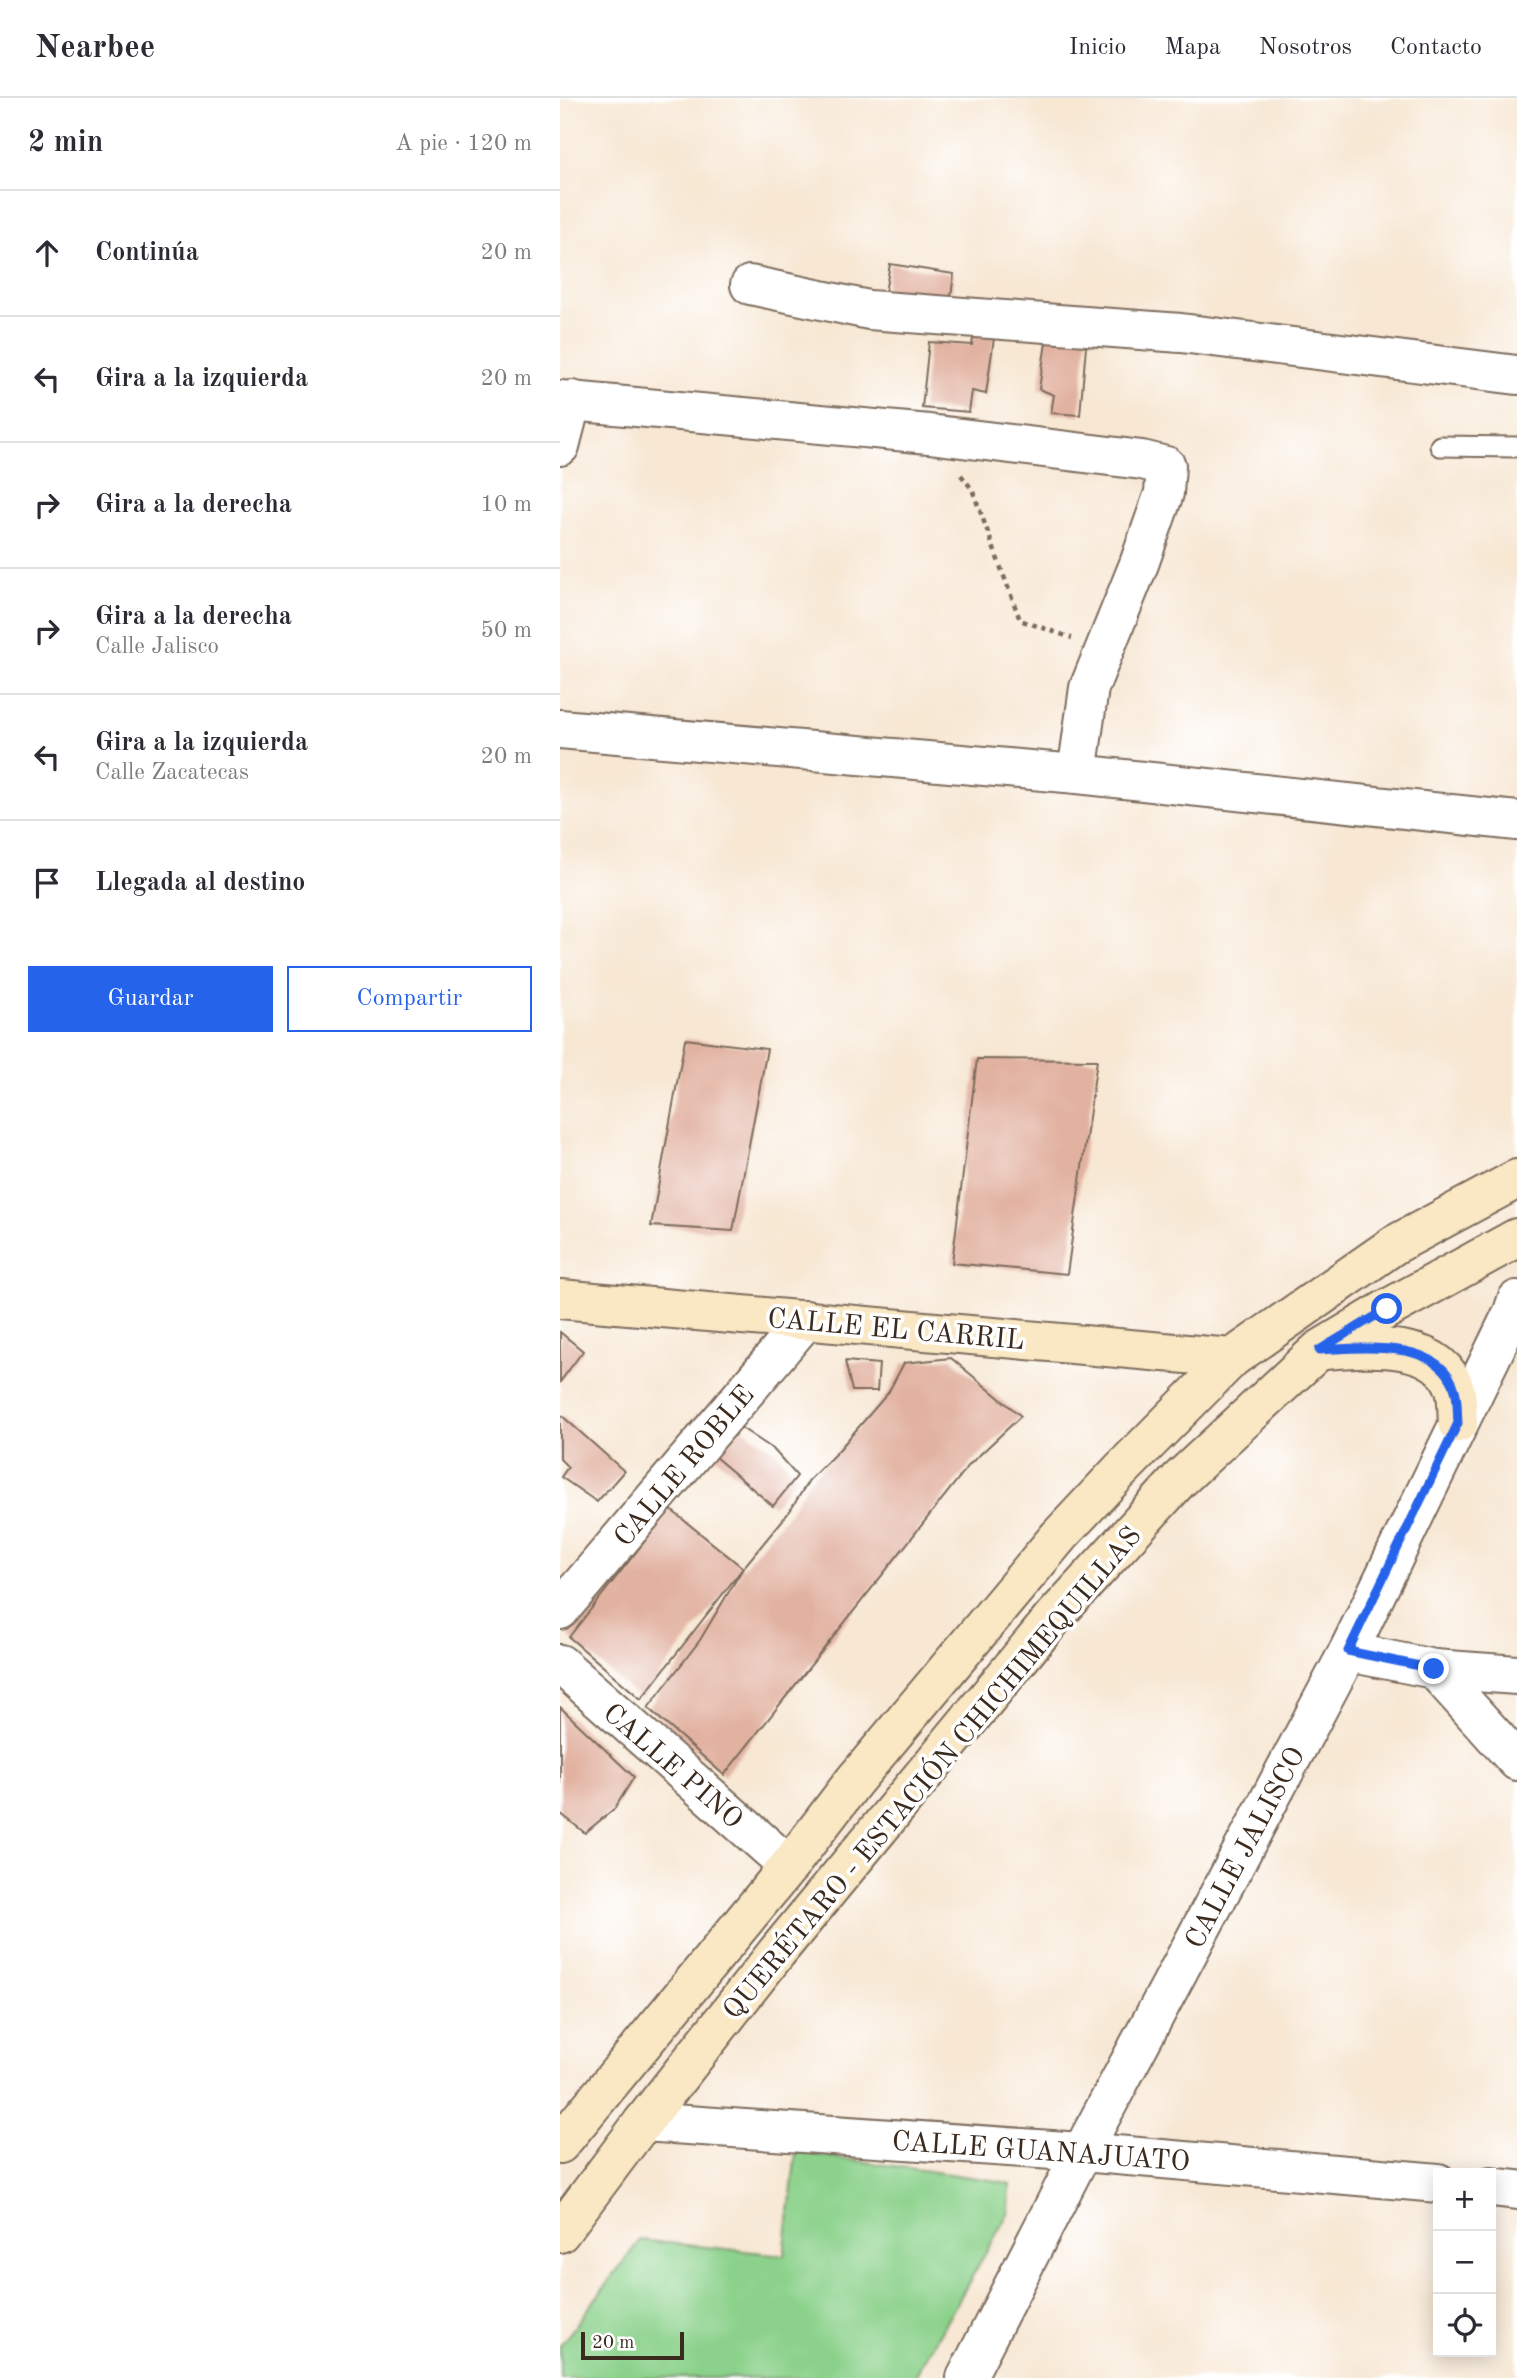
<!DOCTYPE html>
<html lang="es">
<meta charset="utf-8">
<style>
:root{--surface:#fff;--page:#f2f2f3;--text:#2b2b33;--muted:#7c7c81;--line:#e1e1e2;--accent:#2563eb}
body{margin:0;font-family:"Old Standard TT",serif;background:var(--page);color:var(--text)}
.controls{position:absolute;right:21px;bottom:21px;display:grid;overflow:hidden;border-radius:0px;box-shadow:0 4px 18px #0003}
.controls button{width:63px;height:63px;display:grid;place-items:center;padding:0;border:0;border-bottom:2px solid var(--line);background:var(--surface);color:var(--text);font:35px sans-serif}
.scale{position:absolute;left:21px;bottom:18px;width:103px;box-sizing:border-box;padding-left:7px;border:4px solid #3b2a1e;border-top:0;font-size:19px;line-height:24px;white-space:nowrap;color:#3b2a1e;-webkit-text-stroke:5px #fff;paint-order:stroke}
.stop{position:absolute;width:21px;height:21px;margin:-16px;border:5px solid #2563eb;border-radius:50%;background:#fff}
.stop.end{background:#2563eb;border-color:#fff;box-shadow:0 2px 7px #0008}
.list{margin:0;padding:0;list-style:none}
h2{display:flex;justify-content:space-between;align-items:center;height:91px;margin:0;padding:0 28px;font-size:30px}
h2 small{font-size:23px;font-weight:400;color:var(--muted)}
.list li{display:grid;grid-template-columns:46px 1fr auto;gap:21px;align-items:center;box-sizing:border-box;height:126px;padding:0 28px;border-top:2px solid var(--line)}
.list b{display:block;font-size:26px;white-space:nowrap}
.list p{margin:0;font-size:23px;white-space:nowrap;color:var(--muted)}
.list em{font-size:23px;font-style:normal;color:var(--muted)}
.actions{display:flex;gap:14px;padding:21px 28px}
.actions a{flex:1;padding:16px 0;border:2px solid var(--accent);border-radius:0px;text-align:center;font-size:24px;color:var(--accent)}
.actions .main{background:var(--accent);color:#fff}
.icon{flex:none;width:38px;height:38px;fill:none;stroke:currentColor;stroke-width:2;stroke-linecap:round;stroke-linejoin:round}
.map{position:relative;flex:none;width:957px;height:2280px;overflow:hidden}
header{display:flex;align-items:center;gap:42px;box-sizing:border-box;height:98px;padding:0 35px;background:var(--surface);border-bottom:2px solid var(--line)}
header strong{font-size:33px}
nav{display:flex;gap:38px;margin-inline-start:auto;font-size:24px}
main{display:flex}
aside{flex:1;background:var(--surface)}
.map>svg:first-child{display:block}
.green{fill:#8bd18b;stroke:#637e54;stroke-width:2}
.building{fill:#e2b2a1}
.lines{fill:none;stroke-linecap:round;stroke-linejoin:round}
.service-casing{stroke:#7d6c5d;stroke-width:23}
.minor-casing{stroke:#7d6c5d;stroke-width:42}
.tertiary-casing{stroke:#7d6c5d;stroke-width:42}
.secondary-casing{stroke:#7d6c5d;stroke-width:42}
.path{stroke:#7d6c5d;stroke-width:4.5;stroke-dasharray:5 5;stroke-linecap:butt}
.service{stroke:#fff;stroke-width:19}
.minor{stroke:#fff;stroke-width:38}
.tertiary{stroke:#fff;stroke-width:38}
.secondary{stroke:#fae7c3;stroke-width:38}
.route{stroke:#2563eb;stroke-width:9}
.labels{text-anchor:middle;stroke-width:7;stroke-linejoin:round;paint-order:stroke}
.street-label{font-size:28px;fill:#3b2a1e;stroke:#fff}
</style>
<header>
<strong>Nearbee</strong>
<nav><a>Inicio</a><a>Mapa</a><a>Nosotros</a><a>Contacto</a></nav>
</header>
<main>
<aside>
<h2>2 min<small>A pie · 120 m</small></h2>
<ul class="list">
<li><svg class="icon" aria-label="ahead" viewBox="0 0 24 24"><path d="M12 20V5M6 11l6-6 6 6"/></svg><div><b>Continúa</b></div><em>20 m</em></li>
<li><svg class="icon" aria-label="left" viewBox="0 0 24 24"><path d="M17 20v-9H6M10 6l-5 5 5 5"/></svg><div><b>Gira a la izquierda</b></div><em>20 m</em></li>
<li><svg class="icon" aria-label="right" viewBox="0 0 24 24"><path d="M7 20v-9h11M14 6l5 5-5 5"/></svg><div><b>Gira a la derecha</b></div><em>10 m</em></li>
<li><svg class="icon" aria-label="right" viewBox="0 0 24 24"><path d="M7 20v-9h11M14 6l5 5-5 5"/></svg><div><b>Gira a la derecha</b><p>Calle Jalisco</p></div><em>50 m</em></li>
<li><svg class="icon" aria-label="left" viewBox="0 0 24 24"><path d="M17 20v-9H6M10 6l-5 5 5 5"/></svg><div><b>Gira a la izquierda</b><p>Calle Zacatecas</p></div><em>20 m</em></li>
<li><svg class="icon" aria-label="arrive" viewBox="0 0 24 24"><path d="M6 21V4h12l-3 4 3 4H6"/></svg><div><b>Llegada al destino</b></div></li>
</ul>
<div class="actions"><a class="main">Guardar</a><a>Compartir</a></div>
</aside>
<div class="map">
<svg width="957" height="2280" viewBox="0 0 957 2280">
<rect width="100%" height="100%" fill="#fff"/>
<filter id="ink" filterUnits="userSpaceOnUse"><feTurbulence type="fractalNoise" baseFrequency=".0143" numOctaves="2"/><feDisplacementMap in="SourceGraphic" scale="14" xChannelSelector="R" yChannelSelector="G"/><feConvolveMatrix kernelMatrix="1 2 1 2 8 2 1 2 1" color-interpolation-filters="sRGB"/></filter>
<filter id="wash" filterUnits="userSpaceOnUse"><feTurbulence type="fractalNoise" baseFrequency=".00686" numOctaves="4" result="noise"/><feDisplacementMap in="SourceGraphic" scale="28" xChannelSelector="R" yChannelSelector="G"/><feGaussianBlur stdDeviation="1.57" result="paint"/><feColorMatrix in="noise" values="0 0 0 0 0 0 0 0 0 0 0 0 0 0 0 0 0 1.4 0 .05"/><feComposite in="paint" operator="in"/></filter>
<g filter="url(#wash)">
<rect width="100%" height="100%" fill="#f7e7d3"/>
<path class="green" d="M 236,2054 L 438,2083 L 450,2086 L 449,2114 L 354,2280 L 0,2280 L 0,2248 L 80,2142 L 224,2157 Z"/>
<g id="blocks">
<g class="building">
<path d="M 330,166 L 394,176 L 389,214 L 323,206 Z"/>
<path d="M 415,230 L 435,233 L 426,296 L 412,293 L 409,314 L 362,310 L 369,244 L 412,247 Z"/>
<path d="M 488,231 L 527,237 L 520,317 L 491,315 L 494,297 L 479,291 Z"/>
<path d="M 125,941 L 207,951 L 173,1133 L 91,1128 Z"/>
<path d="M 417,961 L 537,962 L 507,1176 L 392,1165 Z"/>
<path d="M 0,1234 L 23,1253 L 0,1284 Z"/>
<path d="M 391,1260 L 461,1318 L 410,1366 L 164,1677 L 88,1610 L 140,1542 L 183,1470 L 230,1413 L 249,1382 L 278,1353 L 328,1295 L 344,1265 Z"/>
<path d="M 285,1263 L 319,1266 L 317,1293 L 292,1293 Z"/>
<path d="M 0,1316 L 64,1373 L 37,1404 L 1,1379 L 8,1369 L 0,1361 Z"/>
<path d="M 177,1327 L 213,1351 L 237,1378 L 213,1408 L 154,1358 Z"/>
<path d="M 110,1411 L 183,1470 L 81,1601 L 9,1539 Z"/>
<path d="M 0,1609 L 74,1679 L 55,1710 L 25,1735 L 0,1715 Z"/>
</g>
</g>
</g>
<g filter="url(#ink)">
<use href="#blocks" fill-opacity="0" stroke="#7d6c5d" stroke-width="2"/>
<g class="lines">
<defs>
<path id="service" d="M 880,348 L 957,349"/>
<g id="minor">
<path d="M 190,187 L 309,212 L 621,235 L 957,277"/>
<path d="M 0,302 L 369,336 L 582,362 L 606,368 L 604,395 L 579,466 L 529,590 L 517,676"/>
<path d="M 0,348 L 12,302"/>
<path d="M 0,631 L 517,676 L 957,723"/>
<path d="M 0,1512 L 246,1222"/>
<path d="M 788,1554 L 874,1571 L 957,1663"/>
<path d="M 0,1566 L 229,1768"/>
<path d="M 874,1571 L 957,1577"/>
<path d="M 83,2024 L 522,2054 L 878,2085"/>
<path d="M 931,2089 L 957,2092"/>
</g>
<path id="tertiary" d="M 406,2280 L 522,2054 L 788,1554 L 953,1214 L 957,1202"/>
<g id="secondary">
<path d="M 0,1201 L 672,1260"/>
<path d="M 765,1252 C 805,1249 881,1241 895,1292 C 898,1302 897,1315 898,1325"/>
<path d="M 0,2046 L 229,1768 L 294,1683 L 499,1438 L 560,1373 L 672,1260 L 834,1147 L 957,1081"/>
<path d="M 0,2135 L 83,2024 L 217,1854 L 493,1520 L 619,1382 L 759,1252 L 827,1211 L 957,1140"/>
</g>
</defs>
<use href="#service" class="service-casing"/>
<use href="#minor" class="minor-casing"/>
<use href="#tertiary" class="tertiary-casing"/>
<use href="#secondary" class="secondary-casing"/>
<path class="path" d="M 401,377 L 412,391 L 460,522 L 512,540"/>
<use href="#service" class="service"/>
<use href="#minor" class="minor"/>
<use href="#tertiary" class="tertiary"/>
<use href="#secondary" class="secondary"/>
</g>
</g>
<g class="lines" filter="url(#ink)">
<path class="route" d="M 827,1211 L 759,1252 C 800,1250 881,1240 895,1292 C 898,1302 897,1315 898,1325 L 788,1553 L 874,1571"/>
</g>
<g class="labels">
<g class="street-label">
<text transform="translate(336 1230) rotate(5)" y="10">CALLE EL CARRIL</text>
<text transform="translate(123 1367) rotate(-50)" y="10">CALLE ROBLE</text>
<text transform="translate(114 1667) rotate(41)" y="10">CALLE PINO</text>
<text transform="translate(371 1674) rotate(-50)" y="10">QUERÉTARO - ESTACIÓN CHICHIMEQUILLAS</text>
<text transform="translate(684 1749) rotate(-62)" y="10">CALLE JALISCO</text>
<text transform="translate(481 2052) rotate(4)" y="10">CALLE GUANAJUATO</text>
</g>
</g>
</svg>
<div class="controls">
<button>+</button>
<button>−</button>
<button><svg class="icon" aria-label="locate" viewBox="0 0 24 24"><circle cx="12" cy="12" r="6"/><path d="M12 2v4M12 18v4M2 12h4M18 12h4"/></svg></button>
</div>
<div class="scale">20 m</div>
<div class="stop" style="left:827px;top:1211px"></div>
<div class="stop end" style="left:874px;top:1571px"></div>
</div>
</main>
